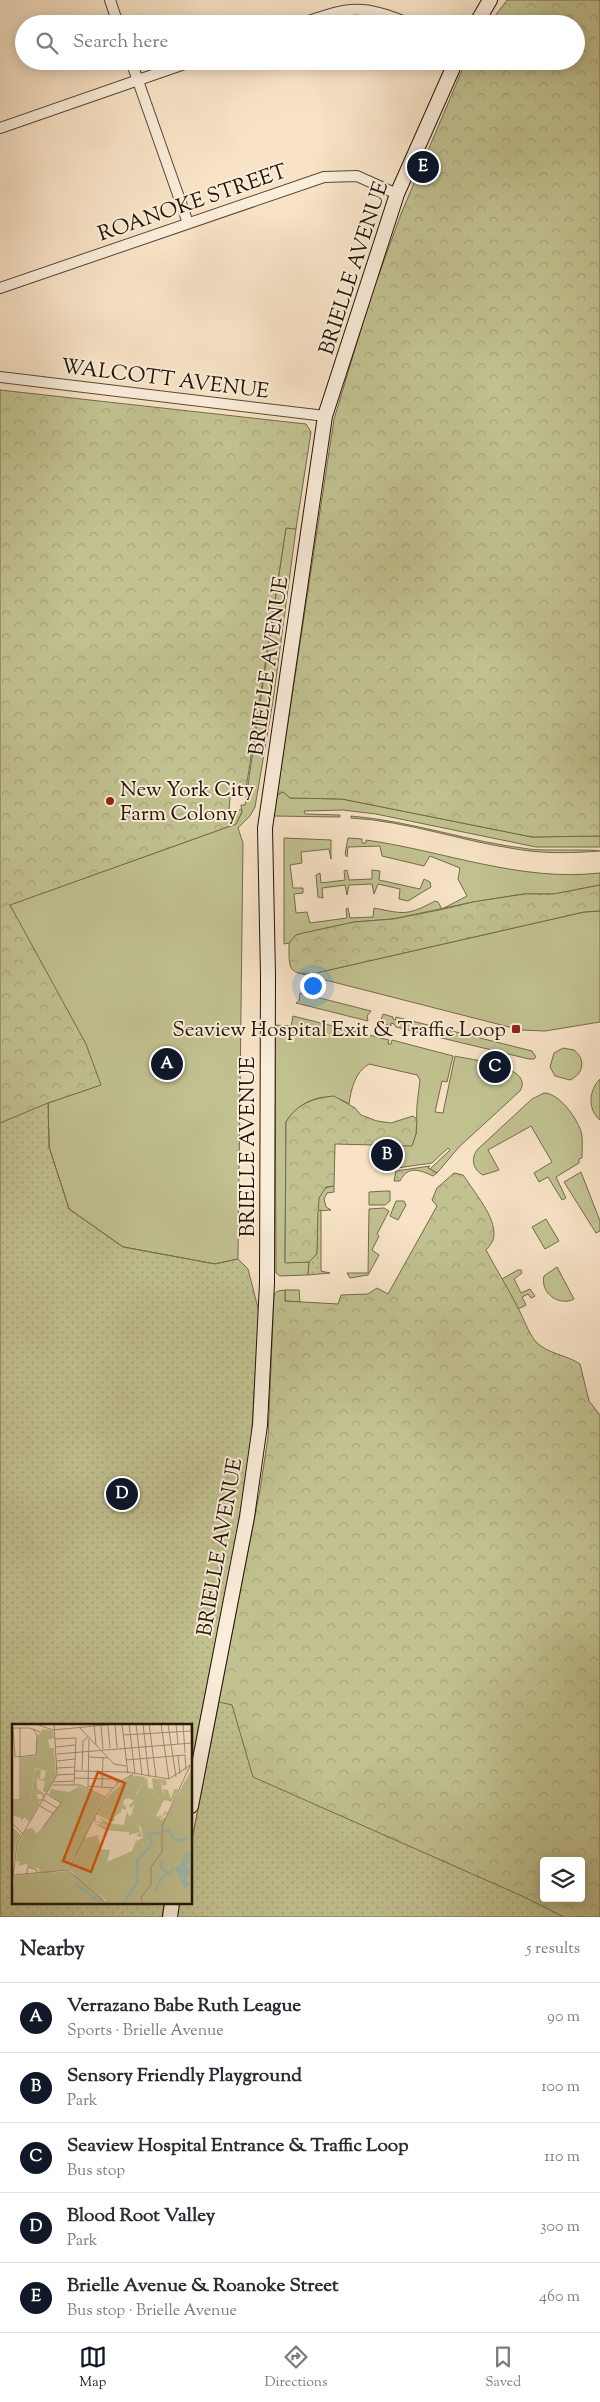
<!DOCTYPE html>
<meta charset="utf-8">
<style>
:root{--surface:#fff;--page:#f2f2f3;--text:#2b2b33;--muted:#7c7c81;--line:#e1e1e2;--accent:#111827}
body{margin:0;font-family:"Sorts Mill Goudy",serif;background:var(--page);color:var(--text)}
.controls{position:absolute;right:15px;bottom:15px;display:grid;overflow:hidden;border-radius:5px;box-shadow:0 2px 12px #0003}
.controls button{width:45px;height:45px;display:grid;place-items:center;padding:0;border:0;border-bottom:1px solid var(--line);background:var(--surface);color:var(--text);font:25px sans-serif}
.you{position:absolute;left:312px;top:985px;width:18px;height:18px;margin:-12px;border:4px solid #fff;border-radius:50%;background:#1a73e8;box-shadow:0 0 0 8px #1a73e833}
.badge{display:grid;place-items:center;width:32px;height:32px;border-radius:50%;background:var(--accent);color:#fff;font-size:16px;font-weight:700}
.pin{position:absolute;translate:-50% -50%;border:2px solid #fff;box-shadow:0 1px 5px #0006}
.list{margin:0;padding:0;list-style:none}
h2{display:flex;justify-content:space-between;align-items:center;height:65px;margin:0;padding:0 20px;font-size:21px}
h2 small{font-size:16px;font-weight:400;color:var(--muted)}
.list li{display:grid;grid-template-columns:32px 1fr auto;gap:15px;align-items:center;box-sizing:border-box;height:70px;padding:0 20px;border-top:1px solid var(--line)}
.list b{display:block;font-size:19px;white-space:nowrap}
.list p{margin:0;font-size:16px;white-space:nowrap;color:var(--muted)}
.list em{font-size:16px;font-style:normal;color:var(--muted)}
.icon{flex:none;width:28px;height:28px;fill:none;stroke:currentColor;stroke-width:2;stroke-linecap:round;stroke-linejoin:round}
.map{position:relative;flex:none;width:600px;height:1917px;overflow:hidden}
.search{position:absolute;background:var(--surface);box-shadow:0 2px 12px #0003;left:15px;right:15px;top:15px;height:55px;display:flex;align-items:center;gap:12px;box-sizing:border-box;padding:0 18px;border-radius:28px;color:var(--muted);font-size:19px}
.sheet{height:415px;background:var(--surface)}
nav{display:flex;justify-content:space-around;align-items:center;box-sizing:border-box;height:70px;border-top:1px solid var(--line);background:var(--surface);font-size:14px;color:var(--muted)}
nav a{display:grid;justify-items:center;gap:2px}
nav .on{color:var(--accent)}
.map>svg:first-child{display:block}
.grass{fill:#c2c291;stroke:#726b4c}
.forest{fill:url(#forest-crowns);stroke:#726b4c;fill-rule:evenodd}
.park{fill:url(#park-dots);stroke:#726b4c}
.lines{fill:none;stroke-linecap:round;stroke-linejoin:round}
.street-casing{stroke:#584836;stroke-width:12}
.secondary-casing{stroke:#231406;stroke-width:16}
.street{stroke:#faedda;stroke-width:10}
.secondary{stroke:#faedda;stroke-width:14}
.poi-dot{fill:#8f2418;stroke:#faedda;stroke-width:2}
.labels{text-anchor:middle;stroke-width:4;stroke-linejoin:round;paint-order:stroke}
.street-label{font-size:21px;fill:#231406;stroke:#faedda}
.poi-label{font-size:21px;fill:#231406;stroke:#faedda;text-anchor:start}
.inset-river{fill:none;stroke:#9dbeb3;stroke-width:2.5}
.inset-road{fill:none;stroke:#a39079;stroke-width:1}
.view{fill:#de560c;fill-opacity:0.15;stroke:#de560c;stroke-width:2.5}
.inset-edge{fill:none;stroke:#231406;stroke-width:2.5}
</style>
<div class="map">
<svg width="600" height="1917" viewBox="0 0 600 1917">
<defs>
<pattern id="forest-crowns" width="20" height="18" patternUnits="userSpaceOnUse" patternTransform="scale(1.25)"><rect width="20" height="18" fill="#c2c291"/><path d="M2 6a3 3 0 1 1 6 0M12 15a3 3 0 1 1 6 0" fill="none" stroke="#a6a67c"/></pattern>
<pattern id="park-dots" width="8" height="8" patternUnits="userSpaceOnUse" patternTransform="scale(1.25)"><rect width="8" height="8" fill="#c2c291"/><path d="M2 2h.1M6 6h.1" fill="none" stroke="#a6a67c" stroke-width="1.8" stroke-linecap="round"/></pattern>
</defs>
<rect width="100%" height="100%" fill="#f8e3c6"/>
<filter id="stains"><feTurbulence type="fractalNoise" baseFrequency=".004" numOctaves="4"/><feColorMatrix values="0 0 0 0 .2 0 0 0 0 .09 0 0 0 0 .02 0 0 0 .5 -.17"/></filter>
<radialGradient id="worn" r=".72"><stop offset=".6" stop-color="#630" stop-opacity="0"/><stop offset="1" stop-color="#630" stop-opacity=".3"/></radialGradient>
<g class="grass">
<path d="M 286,527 L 296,529 L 273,701 L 255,807 L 250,816 L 238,828 L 243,843 L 238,1259 L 215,1264 L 123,1247 L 69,1209 L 49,1147 L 48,1103 L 100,1085 L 9,905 L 236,824 L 242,812 L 241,805 L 245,805 Z"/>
<path d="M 283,792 L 290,798 L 342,799 L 532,837 L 600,836 L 600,847 L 536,847 L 376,814 L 343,810 L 304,811 L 305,814 L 340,815 L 340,817 L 274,816 L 277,795 Z"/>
<path d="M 351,816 C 412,821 469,842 529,849 C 541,851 596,849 600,851 C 572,853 544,854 516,849 C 461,841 407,821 351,818 Z"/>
<path d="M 284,838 L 331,840 L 331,859 L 329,849 L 301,852 L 302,863 L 290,865 L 293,888 L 303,888 L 303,893 L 294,894 L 296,913 L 307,912 L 310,923 L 347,918 L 346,909 L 348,908 L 350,918 L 373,917 L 374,908 C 404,914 407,916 435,901 L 438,902 L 442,909 L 467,896 L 458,879 L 460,868 L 430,856 L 424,866 L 382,856 L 380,846 L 348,847 L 347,857 L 345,854 L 348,838 L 362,839 L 362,843 L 366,843 L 366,840 C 444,851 520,882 600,873 L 600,885 L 554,894 L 524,894 L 473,902 L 393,919 L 354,922 L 296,935 L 289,943 L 284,944 Z"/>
<path d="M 347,870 L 349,880 L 372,879 L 372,870 L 380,871 L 379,880 L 420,889 L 424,879 L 430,882 L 431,887 L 408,901 L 399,899 L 400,889 L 378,884 L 374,894 L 372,884 L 349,885 L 347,895 L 345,885 L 322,888 L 323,898 L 318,897 L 316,875 L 320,873 L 321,883 L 345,880 L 344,871 Z"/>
<path d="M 600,911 L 600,1022 L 545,1031 L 521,1030 L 298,973 L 316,973 L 584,912 Z"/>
<path d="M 300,993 L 371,1011 L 367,1016 L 368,1021 L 296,1003 L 299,1001 Z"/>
<path d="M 383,1014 L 393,1017 L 393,1019 L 395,1020 L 396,1017 L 532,1051 L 536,1057 L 534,1059 L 529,1059 L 396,1027 L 394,1024 L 391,1023 L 391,1026 L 380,1023 Z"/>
<path d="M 293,1016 L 389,1040 L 388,1044 L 391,1044 L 392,1040 L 453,1056 L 447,1082 L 442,1081 L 435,1112 L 443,1113 L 455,1056 C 471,1060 535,1066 520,1091 L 459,1147 L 437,1173 L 430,1169 L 450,1150 L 448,1148 L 432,1163 L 397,1168 L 397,1145 L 412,1145 L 416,1134 L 417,1105 L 420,1080 L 417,1075 L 369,1064 C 355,1072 351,1089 349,1104 C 328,1089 299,1100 286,1122 L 285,1262 L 309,1262 L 308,1275 L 280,1276 L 276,1273 L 275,1025 L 291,1026 Z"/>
<path d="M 563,1048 L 574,1050 C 586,1059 584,1074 570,1080 L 555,1076 L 550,1067 L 554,1053 Z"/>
<path d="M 600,1079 L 600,1120 C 587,1109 589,1090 600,1079 Z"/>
<path d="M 544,1093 C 559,1093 576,1117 581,1131 C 583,1138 582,1150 582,1158 L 579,1159 L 579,1163 L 556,1177 L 566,1198 L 562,1200 L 548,1177 L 539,1182 L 534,1173 L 552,1162 L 531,1126 L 488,1150 L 499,1170 L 483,1175 C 473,1170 470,1158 478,1149 L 532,1099 Z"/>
<path d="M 581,1172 L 600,1221 L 600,1231 L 596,1233 L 564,1182 Z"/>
<path d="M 334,1186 L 334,1192 L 327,1193 L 324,1199 L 326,1207 L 331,1210 L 318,1211 C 317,1198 320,1187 334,1186 Z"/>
<path d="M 386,1191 L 390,1191 L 390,1201 L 385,1205 L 369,1205 L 369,1192 Z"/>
<path d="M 396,1201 L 404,1201 L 406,1205 L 398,1220 L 390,1216 Z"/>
<path d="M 384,1208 L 389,1211 L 377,1234 L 379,1236 L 372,1250 L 379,1255 L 368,1275 L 350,1278 L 347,1273 L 368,1273 L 369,1209 Z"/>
<path d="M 546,1219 L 559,1241 L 545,1249 L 532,1227 Z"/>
<path d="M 557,1267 L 574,1299 C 559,1307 540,1293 544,1276 Z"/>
<path d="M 518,1270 L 521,1270 L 522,1273 L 514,1279 L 521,1293 L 530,1289 L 535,1296 L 531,1298 L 528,1294 L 522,1297 L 526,1305 L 518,1309 L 502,1279 Z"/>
<path d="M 285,1290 L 299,1290 L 300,1302 L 285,1301 Z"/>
</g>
<g class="forest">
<path d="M 507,0 L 600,0 L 600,836 L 532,837 L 342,799 L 290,798 L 283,792 L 277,795 L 334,419 L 371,296 L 401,214 L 466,61 L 576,61 L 576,24 L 489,24 Z"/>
<path d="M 0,390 L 306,424 L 311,432 L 296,529 L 286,528 L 246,789 L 231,788 L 229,810 L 238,811 L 241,809 L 242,812 L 236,824 L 10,905 L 86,1044 L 101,1085 L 48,1103 L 49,1147 L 69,1209 L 123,1247 L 215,1264 L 238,1259 L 248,1269 L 111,1385 L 0,1146 Z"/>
<path d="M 600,885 L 600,911 L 584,912 L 316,973 C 287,976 289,968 289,943 L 296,935 L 303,933 L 354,922 L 393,919 L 439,910 L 473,902 L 524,894 L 554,894 Z"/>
<path d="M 334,1096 L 355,1108 L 361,1115 L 377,1121 L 391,1123 L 413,1116 L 417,1119 L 416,1134 L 412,1146 L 335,1144 L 334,1186 L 326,1187 L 319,1198 L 317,1255 L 309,1262 L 285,1263 L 286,1122 C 297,1104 313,1098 334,1096 Z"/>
<path d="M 454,1173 L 463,1175 L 466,1179 C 476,1195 499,1221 493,1240 C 492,1243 488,1248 486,1250 C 496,1269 508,1288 518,1308 C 524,1319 528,1332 536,1342 C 548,1354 567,1355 580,1364 L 589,1401 L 600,1415 L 600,1917 L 177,1917 L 180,1903 L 191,1903 L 191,1845 L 260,1490 L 268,1437 L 274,1294 L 278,1291 L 285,1290 L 285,1301 L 338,1304 L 341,1295 L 368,1294 L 377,1288 L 388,1294 L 437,1206 L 432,1200 L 437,1188 ZM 544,1861 L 581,1861 L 581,1898 L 544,1898 Z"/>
</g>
<g class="park">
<path d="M 48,1103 L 49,1147 L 69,1209 L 123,1247 L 215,1264 L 238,1259 L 248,1269 L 259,1312 L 251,1445 L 235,1544 L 191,1765 L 191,1726 L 14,1726 L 14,1903 L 164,1903 L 162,1917 L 0,1917 L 0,1123 Z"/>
<path d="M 379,1151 L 395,1151 L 395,1160 L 391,1163 L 379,1163 Z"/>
<path d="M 430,1166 L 428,1168 L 437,1173 L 433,1176 C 420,1170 408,1165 400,1181 L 394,1181 L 396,1171 Z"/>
<path d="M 321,1210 L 321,1271 L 330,1273 L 308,1275 L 309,1262 L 317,1254 L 318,1211 Z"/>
<path d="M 219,1702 L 232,1705 L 253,1777 L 522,1896 L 564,1917 L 177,1917 L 180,1903 L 191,1903 L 191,1845 Z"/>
</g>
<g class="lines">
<defs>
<g id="street">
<path d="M 110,0 L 118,24"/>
<path d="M 300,24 C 352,6 360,4 411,24"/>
<path d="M 131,61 L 188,223"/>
<path d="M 0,128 L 193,61"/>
<path d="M 0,288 L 324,177 L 357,176 L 397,194"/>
<path d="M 0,377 L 325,416"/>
</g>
<g id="secondary">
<path d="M 476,24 L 490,0"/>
<path d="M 191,1806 L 247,1517 L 260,1425 L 267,1283 L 268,975 L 265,828 L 325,416 L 397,194 L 456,61"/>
<path d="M 170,1917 L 172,1903"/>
</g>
</defs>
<use href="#street" class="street-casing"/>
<use href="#secondary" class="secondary-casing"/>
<use href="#street" class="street"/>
<use href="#secondary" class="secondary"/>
</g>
<g class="poi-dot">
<circle cx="110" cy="801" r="5"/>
<rect x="511" y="1024" width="10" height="10" rx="2.5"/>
</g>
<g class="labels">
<g class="street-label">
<text transform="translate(192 202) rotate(-19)" y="7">ROANOKE STREET</text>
<text transform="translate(353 268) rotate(-72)" y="7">BRIELLE AVENUE</text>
<text transform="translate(165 378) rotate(7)" y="7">WALCOTT AVENUE</text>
<text transform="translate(268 666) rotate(-82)" y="7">BRIELLE AVENUE</text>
<text transform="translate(247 1147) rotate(-90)" y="7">BRIELLE AVENUE</text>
<text transform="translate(219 1547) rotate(-80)" y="7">BRIELLE AVENUE</text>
</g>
<g class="poi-label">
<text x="120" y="796">New York City<tspan x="120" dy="24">Farm Colony</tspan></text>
<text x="506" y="1036" text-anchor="end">Seaview Hospital Exit &amp; Traffic Loop</text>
</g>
</g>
<g transform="translate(12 1724)">
<rect width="180" height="180" fill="#f8e3c6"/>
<path d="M 23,45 L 29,46 L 28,55 L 32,55 L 34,47 L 42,56 L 34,69 L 31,67 L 33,57 L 27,56 L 25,52 L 25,65 L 33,70 L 31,75 L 30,70 L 24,70 L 26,75 L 19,75 ZM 133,53 L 133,59 L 124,69 L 121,92 L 112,102 L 82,97 L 84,92 L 84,97 L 91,98 L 87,93 L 97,99 L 112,101 L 115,87 L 116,91 L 119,92 L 121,85 L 122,81 L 118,84 L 117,81 L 122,77 L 115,73 L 112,76 L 111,81 L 114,82 L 114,86 L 109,84 L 111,75 L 115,72 L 122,73 L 123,69 L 131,60 ZM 140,54 L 154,56 L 155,60 L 151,62 L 149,57 L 150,67 L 152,71 L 151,65 L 156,66 L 159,75 L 162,65 L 166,65 L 160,78 L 152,76 L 144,92 L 147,93 L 148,91 L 150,93 L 153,87 L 156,88 L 147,96 L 142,92 L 144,78 L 150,74 L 142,73 ZM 89,78 L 74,111 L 73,111 L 67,106 L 70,91 L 82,91 ZM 82,99 L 104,105 L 123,99 L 127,103 L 130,113 L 124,112 L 128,108 L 117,111 L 117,108 L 93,106 Z" fill="#c2c291"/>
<path d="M 31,5 L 41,7 L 42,14 L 36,16 L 38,24 L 42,24 L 44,52 L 42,56 L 34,47 L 23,44 L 19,75 L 9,75 L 9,33 L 24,32 L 25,13 ZM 119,51 L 133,53 L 133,56 L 122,74 L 111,75 L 109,88 L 102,93 L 103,96 L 100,98 L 84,90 L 94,74 ZM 135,53 L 136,64 L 141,65 L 142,73 L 151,74 L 145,78 L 143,92 L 148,96 L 154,93 L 173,57 L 180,55 L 178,180 L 96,180 L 92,174 L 79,163 L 92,175 L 79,180 L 0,180 L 3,152 L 36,149 L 28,149 L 27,144 L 21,144 L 15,139 L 7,142 L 14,106 L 20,104 L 25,110 L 49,79 L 37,70 L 39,65 L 57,68 L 67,62 L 92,73 L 82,91 L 70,91 L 71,101 L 67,106 L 74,114 L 86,111 L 89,125 L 98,126 L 95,138 L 120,127 L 124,117 L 131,114 L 129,103 L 124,100 L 117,107 L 108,107 L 82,97 L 112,102 L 121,92 L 124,69 ZM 65,131 L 58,143 L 65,152 L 36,149 ZM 0,77 L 27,77 L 28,79 L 17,98 L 13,93 L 9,97 L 9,94 L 0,91 Z" fill="#c2c291" fill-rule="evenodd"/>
<path d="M 180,44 L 180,176 L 177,180 L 130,180 L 128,173 L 129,180 L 96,180 L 92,174 L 79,163 L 95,180 L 0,180 L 2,152 L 36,149 L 28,149 L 27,144 L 16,143 L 15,139 L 7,142 L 9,138 L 4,137 L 6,121 L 14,106 L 20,104 L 24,110 L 33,101 L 39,106 L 63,98 L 74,111 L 55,145 L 37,149 L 56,147 L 65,152 L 57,145 L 65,131 L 81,151 L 115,145 L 140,121 L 137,87 L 146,96 L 153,96 L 150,102 L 149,130 L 151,103 ZM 0,103 L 9,111 L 4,121 L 2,136 Z" fill="#c2c291"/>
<path d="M 173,128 L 179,129 L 175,144 L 180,143 L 174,157 L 179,161 L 173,164 L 163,144 L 169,140 Z" fill="#9dbeb3"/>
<path class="inset-river" d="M 150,108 L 156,106 L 163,115 L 170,117 L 175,113M 150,137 L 148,142 L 155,149M 64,160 L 91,180M 143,168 L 150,153 L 162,145M 111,180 L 126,157 L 125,136 L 137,124 L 140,118 L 137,110 L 149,109"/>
<path class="inset-road" d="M 24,0 L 41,6 L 104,0M 82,0 L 84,21M 103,0 L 105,24M 110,0 L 116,50M 117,0 L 123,50M 124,0 L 130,51M 131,0 L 137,53M 137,0 L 144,53M 149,0 L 157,55M 156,0 L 164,53M 164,0 L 166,20M 171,0 L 173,29M 179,0 L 180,31M 89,2 L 91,25M 96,2 L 98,24M 1,4 L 3,33 L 24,31 L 25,11 L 21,5M 1,4 L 18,4 L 28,8M 8,4 L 8,76M 68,4 L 102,40 L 114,42M 111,11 L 180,7M 43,15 L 64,14 L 62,61M 44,23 L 63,21M 45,30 L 180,19M 166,32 L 168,50M 77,33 L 96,34M 114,36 L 173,31 L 174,46M 45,37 L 63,35M 45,44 L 63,43M 70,46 L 71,17 L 76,13M 62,47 L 115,48 L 157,55 L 180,40M 45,51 L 62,50M 62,54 L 101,55 L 106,59M 42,58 L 62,57M 41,61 L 68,61 L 93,73M 76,62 L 101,64M 90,62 L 91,34M 76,64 L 77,15M 0,76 L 32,76 L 45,84M 28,82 L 42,90M 0,99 L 11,110M 31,103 L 49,79 L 35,70M 56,146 L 93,73 L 106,59 L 121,50M 1,151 L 56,146 L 95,180M 14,151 L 16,143 L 25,146 L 25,150M 0,161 L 5,120 L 45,51 L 42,0M 130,180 L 129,173 L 139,161 L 139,143 L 150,128 L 150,102 L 178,42"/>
<path class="view" d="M 86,48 L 113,59 L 79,148 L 51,137 Z"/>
<rect width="180" height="180" class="inset-edge"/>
</g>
<rect width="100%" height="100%" filter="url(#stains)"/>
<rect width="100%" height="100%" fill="url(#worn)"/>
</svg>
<div class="controls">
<button><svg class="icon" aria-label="layers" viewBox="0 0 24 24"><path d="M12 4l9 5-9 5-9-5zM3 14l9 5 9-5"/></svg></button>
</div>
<div class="you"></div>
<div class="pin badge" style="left:167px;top:1064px">A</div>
<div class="pin badge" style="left:387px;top:1155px">B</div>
<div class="pin badge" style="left:495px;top:1067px">C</div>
<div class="pin badge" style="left:122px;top:1494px">D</div>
<div class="pin badge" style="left:423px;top:167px">E</div>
<div class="search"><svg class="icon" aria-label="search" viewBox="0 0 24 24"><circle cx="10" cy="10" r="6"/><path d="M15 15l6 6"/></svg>Search here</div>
</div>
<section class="sheet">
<h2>Nearby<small>5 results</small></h2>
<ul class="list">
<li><span class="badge">A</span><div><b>Verrazano Babe Ruth League</b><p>Sports · Brielle Avenue</p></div><em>90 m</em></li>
<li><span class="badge">B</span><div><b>Sensory Friendly Playground</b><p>Park</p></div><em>100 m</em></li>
<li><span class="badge">C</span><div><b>Seaview Hospital Entrance &amp; Traffic Loop</b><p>Bus stop</p></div><em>110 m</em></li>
<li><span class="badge">D</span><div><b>Blood Root Valley</b><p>Park</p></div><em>300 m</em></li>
<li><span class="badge">E</span><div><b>Brielle Avenue &amp; Roanoke Street</b><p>Bus stop · Brielle Avenue</p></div><em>460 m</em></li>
</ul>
</section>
<nav>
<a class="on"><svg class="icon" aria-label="map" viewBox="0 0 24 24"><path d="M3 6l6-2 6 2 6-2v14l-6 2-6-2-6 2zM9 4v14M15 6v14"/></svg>Map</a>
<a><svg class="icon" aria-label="directions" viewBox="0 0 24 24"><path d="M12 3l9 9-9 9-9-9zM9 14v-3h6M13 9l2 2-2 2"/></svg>Directions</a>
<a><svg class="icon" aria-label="saved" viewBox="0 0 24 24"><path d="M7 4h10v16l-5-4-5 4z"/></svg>Saved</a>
</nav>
